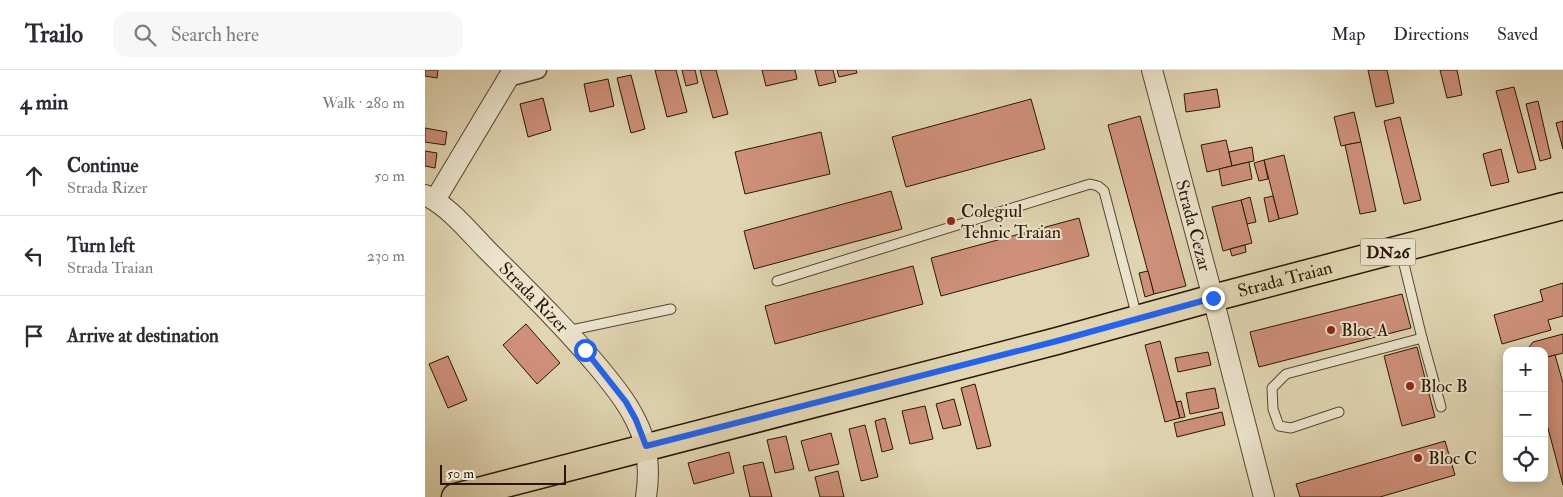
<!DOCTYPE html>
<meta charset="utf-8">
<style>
:root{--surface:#fff;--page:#f7f7f7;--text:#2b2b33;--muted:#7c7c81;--line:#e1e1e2}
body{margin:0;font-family:"IM FELL Double Pica",serif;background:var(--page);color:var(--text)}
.controls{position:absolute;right:15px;bottom:15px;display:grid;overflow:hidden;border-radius:10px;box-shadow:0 2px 12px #0003}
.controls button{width:45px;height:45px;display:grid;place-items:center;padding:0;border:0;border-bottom:1px solid var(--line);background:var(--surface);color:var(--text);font:25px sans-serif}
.scale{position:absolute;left:15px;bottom:12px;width:126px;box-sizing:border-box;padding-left:5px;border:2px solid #281602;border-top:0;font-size:14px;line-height:18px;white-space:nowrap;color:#281602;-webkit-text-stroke:4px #ece4ce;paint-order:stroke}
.stop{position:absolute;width:15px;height:15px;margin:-11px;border:4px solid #2563eb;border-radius:50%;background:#fff}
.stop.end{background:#2563eb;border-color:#fff;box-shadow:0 1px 5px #0008}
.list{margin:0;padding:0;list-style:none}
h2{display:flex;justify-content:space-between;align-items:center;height:65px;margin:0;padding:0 20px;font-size:21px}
h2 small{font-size:16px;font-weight:400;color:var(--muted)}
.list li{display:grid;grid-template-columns:32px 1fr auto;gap:15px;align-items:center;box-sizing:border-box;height:80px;padding:0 20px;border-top:1px solid var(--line)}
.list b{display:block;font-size:19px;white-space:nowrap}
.list p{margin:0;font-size:16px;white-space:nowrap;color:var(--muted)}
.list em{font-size:16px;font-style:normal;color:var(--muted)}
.icon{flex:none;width:28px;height:28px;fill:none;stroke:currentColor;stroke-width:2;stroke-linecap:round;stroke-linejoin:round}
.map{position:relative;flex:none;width:1138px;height:427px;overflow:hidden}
header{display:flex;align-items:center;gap:30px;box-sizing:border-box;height:70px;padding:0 25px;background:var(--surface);border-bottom:1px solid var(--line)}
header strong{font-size:24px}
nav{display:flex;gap:28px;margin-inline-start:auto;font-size:18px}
.search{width:350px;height:45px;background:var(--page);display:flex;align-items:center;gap:12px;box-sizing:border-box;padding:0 18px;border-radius:15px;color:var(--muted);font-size:19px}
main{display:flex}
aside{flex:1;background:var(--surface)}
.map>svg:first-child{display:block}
.building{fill:#ce907a;stroke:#281602}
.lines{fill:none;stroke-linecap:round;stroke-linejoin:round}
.service-casing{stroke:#56462e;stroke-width:11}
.minor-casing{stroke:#56462e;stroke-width:19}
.tertiary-casing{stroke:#56462e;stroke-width:22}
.primary-casing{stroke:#281602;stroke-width:29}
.service{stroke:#ece4ce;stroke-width:9}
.minor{stroke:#ece4ce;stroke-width:16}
.tertiary{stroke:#ece4ce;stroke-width:20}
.primary{stroke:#e1d5b3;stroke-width:26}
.route{stroke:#2563eb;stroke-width:6}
.poi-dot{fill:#8f2418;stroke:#ece4ce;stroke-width:2}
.labels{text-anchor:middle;stroke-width:4;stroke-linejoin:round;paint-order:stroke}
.shield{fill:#ece4ce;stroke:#63543f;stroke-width:1}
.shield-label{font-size:16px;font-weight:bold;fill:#281602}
.poi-label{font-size:18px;fill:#281602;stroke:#ece4ce;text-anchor:start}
.street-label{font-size:18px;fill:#281602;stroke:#ece4ce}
</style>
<header>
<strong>Trailo</strong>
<div class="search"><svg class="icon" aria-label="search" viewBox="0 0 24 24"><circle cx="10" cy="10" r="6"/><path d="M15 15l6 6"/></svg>Search here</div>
<nav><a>Map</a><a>Directions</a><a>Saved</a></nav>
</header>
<main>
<aside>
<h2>4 min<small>Walk · 280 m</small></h2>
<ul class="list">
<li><svg class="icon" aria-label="ahead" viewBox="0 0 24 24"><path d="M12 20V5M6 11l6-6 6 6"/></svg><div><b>Continue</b><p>Strada Rizer</p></div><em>50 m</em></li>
<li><svg class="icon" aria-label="left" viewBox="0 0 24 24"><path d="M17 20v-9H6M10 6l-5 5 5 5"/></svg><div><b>Turn left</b><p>Strada Traian</p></div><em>230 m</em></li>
<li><svg class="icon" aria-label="arrive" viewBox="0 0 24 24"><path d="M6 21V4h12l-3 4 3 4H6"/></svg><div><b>Arrive at destination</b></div></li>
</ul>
</aside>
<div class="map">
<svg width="1138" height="427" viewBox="0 0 1138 427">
<rect width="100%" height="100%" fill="#e1d5b3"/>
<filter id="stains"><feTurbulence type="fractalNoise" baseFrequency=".004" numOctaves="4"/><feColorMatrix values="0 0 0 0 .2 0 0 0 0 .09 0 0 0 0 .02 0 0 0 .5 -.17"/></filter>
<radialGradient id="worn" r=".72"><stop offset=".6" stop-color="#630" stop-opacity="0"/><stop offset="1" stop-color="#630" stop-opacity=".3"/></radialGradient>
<g class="building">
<path d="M 0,0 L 13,0 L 12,8 L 0,6 Z"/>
<path d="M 230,0 L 251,0 L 262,42 L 242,47 Z"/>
<path d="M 257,0 L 270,0 L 273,13 L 261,16 Z"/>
<path d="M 275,0 L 291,0 L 303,44 L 288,48 Z"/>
<path d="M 337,0 L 370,0 L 372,9 L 341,16 Z"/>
<path d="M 390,0 L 408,0 L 411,12 L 394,16 Z"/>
<path d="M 412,0 L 431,0 L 432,3 L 414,7 Z"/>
<path d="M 943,0 L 962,0 L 969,33 L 951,37 Z"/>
<path d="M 1015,0 L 1032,0 L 1037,25 L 1022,28 Z"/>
<path d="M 206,5 L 220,59 L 206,63 L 192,8 Z"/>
<path d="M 183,9 L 189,36 L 165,42 L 159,14 Z"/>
<path d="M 1089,17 L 1111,99 L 1093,103 L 1071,21 Z"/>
<path d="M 792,19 L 795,37 L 761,42 L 759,24 Z"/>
<path d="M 118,28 L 126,60 L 103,67 L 95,34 Z"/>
<path d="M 606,29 L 620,79 L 481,117 L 467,67 Z"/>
<path d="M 1113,31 L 1126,88 L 1115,91 L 1101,34 Z"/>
<path d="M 929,42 L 936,72 L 916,76 L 909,47 Z"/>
<path d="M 715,46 L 761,216 L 729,224 L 683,55 Z"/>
<path d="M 975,47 L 996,130 L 979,134 L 959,51 Z"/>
<path d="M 1138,51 L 1138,79 L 1131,53 Z"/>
<path d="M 0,58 L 22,62 L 20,75 L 0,72 Z"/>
<path d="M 396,62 L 405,104 L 320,124 L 310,82 Z"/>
<path d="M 801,70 L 807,96 L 782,102 L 776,75 Z"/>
<path d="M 936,72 L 951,141 L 935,144 L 920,75 Z"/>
<path d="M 827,77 L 829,91 L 807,96 L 804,82 Z"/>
<path d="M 1076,79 L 1084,112 L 1066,116 L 1058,84 Z"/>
<path d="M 0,81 L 12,83 L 10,98 L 0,96 Z"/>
<path d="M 859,85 L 873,144 L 854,149 L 839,90 Z"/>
<path d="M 839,90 L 843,109 L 834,111 L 829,93 Z"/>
<path d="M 824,92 L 827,109 L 797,116 L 794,99 Z"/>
<path d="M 466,121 L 477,159 L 329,199 L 319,161 Z"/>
<path d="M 848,126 L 854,149 L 844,152 L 839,128 Z"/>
<path d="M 825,127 L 831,152 L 822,154 L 816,130 Z"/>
<path d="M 816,130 L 827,173 L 798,181 L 787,137 Z"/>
<path d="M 654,148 L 664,186 L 516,226 L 506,188 Z"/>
<path d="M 820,175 L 821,182 L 807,186 L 805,179 Z"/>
<path d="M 488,196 L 498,234 L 350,274 L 340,236 Z"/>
<path d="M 723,201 L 729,224 L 720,227 L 714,203 Z"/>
<path d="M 1138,213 L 1138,246 L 1123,250 L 1126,260 L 1077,274 L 1069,245 L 1118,231 L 1115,220 Z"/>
<path d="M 977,224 L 986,258 L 834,297 L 825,262 Z"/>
<path d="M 101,254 L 135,293 L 112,314 L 78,275 Z"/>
<path d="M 1138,264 L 1138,283 L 1119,288 L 1119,281 L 1101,281 L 1108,272 Z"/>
<path d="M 735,271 L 755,348 L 740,352 L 720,275 Z"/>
<path d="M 992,277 L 1010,347 L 977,356 L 959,286 Z"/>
<path d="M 783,282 L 786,295 L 753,302 L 750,288 Z"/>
<path d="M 1130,285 L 1138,313 L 1138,415 L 1119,343 L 1119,288 Z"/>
<path d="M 23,286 L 42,330 L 23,338 L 4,294 Z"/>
<path d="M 550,314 L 566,376 L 552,379 L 536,318 Z"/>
<path d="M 790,318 L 794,338 L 765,344 L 761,323 Z"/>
<path d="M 529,329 L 536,355 L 518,359 L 511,334 Z"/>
<path d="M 756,331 L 760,347 L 755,348 L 751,332 Z"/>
<path d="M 500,336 L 508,369 L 485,374 L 477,341 Z"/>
<path d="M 797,342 L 800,355 L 752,367 L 749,353 Z"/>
<path d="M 460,348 L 468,379 L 457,382 L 450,351 Z"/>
<path d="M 440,355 L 453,407 L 436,411 L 424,359 Z"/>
<path d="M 406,363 L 414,394 L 384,401 L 376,371 Z"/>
<path d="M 361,366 L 369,399 L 350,403 L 342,370 Z"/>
<path d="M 1020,371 L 1030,405 L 955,427 L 875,427 L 871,414 Z"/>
<path d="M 304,382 L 309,403 L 269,414 L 263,393 Z"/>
<path d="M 338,392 L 347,427 L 325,427 L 318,396 Z"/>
<path d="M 413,401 L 419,427 L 395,427 L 390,407 Z"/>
</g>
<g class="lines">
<defs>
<g id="service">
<path d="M 976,182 L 997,268 L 1016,337"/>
<path d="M 352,211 L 665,114 L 673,116 L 679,121 L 712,247"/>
<path d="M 142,261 L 246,239"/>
<path d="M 914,342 L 866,358 L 854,356 L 848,339 L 847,318 L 861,304 L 997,268"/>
</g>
<path id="minor" d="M 83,8 L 113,0"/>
<g id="tertiary">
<path id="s1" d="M 727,0 L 788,228 L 839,427"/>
<path id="s2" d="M 0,125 C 25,137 45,163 65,183 C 103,221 141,258 175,299 C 188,315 201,331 210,349 C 223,373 225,401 221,427"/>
<path d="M 10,130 L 88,0"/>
</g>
<g id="primary">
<path id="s3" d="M 30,427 L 632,271 L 788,228 L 1138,136"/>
</g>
</defs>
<use href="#service" class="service-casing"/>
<use href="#minor" class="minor-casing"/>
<use href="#tertiary" class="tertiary-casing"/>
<use href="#primary" class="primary-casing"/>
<use href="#service" class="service"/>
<use href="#minor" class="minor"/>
<use href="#tertiary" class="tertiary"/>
<use href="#primary" class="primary"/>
</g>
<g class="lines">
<path class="route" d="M 160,280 L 201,332 L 211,350 L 221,376 L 632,271 L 788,228"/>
</g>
<g class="poi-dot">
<circle cx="526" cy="151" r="5"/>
<circle cx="906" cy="260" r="5"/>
<circle cx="985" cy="316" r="5"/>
<circle cx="993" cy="388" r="5"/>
</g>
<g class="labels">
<rect class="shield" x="935.5" y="168.5" width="55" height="27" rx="4"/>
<g class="shield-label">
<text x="963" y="188">DN26</text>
</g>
<g class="poi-label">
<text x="536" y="147">Colegiul<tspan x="536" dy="21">Tehnic Traian</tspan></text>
<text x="916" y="266">Bloc A</text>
<text x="995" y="322">Bloc B</text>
<text x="1003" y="394">Bloc C</text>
</g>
<g class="street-label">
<text dy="6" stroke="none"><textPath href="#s1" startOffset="161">Strada Cezar</textPath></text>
<text dy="6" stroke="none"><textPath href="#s3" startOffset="858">Strada Traian</textPath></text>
<text dy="6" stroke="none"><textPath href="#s2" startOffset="150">Strada Rizer</textPath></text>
</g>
</g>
<rect width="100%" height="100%" filter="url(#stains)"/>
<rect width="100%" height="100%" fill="url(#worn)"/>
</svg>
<div class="controls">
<button>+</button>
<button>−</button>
<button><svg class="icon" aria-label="locate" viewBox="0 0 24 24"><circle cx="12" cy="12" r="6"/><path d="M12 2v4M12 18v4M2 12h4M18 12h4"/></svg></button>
</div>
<div class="scale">50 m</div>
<div class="stop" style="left:160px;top:280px"></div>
<div class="stop end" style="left:788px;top:228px"></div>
</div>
</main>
